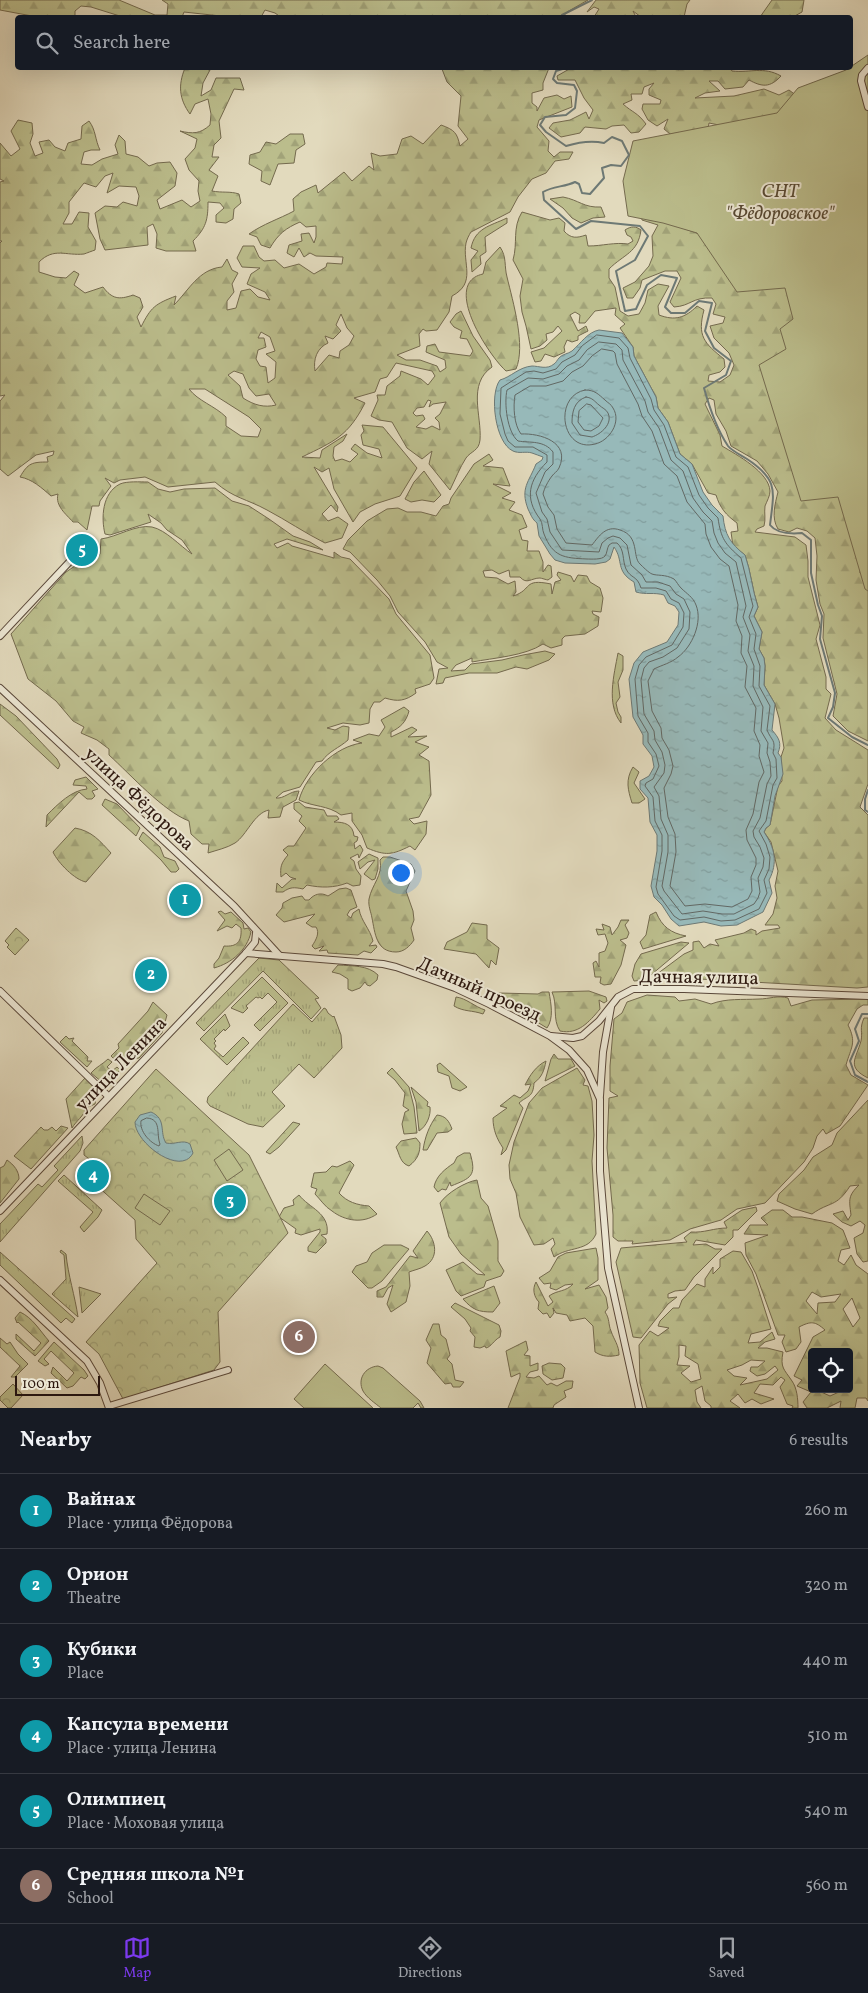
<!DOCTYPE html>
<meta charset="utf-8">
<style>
:root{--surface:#171b24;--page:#242831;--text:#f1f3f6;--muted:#9ea1a6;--line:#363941;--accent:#7c3aed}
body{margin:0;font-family:Vollkorn,serif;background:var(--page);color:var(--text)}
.controls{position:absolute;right:15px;bottom:15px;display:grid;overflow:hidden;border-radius:5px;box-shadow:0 5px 20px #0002}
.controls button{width:45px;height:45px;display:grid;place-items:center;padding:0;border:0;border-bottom:1px solid var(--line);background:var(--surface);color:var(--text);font:25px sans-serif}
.scale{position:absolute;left:15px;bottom:12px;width:85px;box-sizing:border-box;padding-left:5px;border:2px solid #2d180f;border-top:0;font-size:14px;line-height:18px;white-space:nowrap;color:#2d180f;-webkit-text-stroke:4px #ece7d4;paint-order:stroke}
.you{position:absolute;left:400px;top:872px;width:18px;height:18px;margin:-12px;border:4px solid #fff;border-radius:50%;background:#1a73e8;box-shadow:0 0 0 8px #1a73e833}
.badge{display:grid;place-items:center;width:32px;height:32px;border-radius:50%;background:var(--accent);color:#fff;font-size:16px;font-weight:700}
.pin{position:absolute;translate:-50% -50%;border:2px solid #fff;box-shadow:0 1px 5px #0006}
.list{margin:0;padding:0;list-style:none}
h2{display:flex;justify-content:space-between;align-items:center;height:65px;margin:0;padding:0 20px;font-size:21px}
h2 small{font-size:16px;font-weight:400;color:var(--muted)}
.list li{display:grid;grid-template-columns:32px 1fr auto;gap:15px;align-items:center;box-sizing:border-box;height:75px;padding:0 20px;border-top:1px solid var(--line)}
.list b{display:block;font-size:19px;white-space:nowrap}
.list p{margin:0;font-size:16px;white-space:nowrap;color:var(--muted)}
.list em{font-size:16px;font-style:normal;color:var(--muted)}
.icon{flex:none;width:28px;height:28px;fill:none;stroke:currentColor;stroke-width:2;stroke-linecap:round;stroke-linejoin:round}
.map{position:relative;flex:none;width:868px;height:1408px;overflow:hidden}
.search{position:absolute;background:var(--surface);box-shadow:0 5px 20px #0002;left:15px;right:15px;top:15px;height:55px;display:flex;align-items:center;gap:12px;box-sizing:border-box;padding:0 18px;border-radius:5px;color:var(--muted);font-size:19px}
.sheet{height:515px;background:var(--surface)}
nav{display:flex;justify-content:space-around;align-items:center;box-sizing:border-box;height:70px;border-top:1px solid var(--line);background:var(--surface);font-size:14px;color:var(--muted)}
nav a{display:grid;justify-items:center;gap:2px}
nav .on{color:var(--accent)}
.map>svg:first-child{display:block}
.grass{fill:url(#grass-tufts);stroke:#746a4e}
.forest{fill:url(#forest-firs);stroke:#746a4e;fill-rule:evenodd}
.park{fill:url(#park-crowns);stroke:#746a4e}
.garden{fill:#bbbd8c;stroke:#746a4e}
.water{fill:url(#water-ripples);stroke:#6d7975}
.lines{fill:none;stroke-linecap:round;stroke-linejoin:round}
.shore{stroke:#626864;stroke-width:1}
.stream{stroke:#6d7975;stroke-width:2}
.minor-casing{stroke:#5a483a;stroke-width:8}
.minor{stroke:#ece7d4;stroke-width:6}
.labels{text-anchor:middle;stroke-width:4;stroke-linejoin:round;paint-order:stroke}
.park-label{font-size:19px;font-style:italic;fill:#584a34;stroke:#ece7d4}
.street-label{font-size:19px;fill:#2d180f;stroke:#ece7d4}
</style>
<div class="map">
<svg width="868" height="1408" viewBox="0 0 868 1408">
<defs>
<pattern id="grass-tufts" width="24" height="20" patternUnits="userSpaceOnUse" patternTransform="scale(1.25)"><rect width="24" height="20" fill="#bbbd8c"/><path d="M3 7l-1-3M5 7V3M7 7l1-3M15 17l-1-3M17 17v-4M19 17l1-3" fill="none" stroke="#a1a278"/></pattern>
<pattern id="forest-firs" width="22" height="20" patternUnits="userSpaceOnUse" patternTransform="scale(1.25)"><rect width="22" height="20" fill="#bbbd8c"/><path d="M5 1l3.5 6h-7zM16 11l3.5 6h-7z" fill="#a1a278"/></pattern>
<pattern id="park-crowns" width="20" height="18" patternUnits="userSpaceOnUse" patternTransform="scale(1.25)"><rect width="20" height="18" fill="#bbbd8c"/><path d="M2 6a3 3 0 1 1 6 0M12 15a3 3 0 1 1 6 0" fill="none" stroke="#a1a278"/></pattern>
<pattern id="water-ripples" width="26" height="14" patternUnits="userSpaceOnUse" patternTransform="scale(1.25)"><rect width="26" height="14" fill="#97b9b9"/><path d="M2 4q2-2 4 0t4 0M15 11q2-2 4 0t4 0" fill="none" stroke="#829e9e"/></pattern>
</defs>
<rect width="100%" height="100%" fill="#e2dabd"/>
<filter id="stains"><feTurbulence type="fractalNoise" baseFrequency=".004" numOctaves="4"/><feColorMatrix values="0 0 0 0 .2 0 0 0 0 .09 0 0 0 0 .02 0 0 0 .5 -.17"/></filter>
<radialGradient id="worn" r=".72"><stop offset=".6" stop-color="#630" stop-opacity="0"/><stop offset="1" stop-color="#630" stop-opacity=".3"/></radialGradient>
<g class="grass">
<path d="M 259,958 L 279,960 L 319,998 L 315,999 L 321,1008 L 311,1019 L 263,971 L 204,1031 L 196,1023 Z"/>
<path d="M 262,977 L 288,1003 L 260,1031 L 254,1025 L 277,1002 L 268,993 L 262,999 L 260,997 L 258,998 L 256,997 L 246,1006 L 248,1008 L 243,1013 L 231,1008 Z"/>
<path d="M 293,1004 L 312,1022 L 324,1008 L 326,1009 L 328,1013 L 333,1017 L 334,1016 L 341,1035 L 342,1048 L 314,1078 L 299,1064 L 272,1092 L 285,1106 L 263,1127 L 248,1124 L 210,1106 L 207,1102 L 208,1097 Z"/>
<path d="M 225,1014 L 230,1026 L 225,1031 L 224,1029 L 214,1039 L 216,1041 L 214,1043 L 216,1046 L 214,1049 L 223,1057 L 243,1037 L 249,1043 L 227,1065 L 200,1039 Z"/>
<path d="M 82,1136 L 83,1143 L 80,1151 L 0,1242 L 0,1224 L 38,1184 L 42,1187 L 58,1170 L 54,1166 Z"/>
<path d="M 64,1175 L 102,1210 L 98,1217 L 84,1232 L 80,1227 L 93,1212 L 58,1181 Z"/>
<path d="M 61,1250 L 66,1254 C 68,1275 75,1296 78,1317 L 52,1294 L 66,1279 L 64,1255 L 60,1252 Z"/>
<path d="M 0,1252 L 75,1319 L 72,1323 L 66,1318 L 61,1323 L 0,1265 Z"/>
<path d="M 79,1287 L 101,1294 L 82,1313 Z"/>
</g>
<g class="forest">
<path d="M 0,0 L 119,0 L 155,15 L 167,15 L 168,4 L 162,0 L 588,0 L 567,12 L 562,18 L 282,18 L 275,13 L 265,10 L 261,17 L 230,17 L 184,12 L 182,17 L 123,17 L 91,7 L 81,6 L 75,11 L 75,17 L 34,18 L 32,16 L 0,10 Z"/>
<path d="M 596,0 L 690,0 L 687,4 L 684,17 L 641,17 L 633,11 L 636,17 L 594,17 L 599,9 L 594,7 L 587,12 Z"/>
<path d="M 772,0 L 804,0 L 802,12 L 793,17 L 760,17 Z"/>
<path d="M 185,68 L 201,68 L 210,70 L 203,83 L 201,96 L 211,90 L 216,78 L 240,78 L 244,90 L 234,89 L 219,121 L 221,138 L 214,145 L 212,157 L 219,157 L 209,170 L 218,176 L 212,191 C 222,193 230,191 239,194 L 241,203 L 234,209 L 233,219 L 226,223 L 216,222 L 216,215 L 224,208 L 220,203 L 208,202 C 208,220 206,228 193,241 L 196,251 L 166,251 L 156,248 L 157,234 L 153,224 L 147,227 L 148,245 L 105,250 L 100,239 L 95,213 L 105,206 L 117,207 L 123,202 L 137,206 L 139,196 L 136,187 L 119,186 L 107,193 L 113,173 L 105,176 L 96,187 L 84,183 L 69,202 L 69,213 L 63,224 L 72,224 L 79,212 L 89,213 L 88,227 L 96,241 L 95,250 C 92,251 87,253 84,254 C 66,256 54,247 39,262 L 39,272 L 55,277 L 66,278 L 74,271 L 79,274 L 74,285 L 85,293 L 103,287 C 112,299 119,300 133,295 L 140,298 L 143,307 L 137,317 L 141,327 C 151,307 155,304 176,296 L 174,305 C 189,290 199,269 222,267 L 227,259 L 232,270 L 238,273 L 232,284 L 234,292 L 227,301 L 227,310 L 236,308 L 241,291 L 250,289 L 258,297 L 270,300 L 265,292 L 247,284 L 251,274 L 260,268 L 242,267 L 237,258 L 243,246 L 254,246 L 259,257 L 264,261 L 275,260 L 284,268 L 299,264 L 314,274 L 326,267 L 327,263 L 342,264 L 343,257 L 316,256 L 310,253 L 304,257 L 299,248 L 294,257 L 287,253 L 289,245 L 302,241 L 301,234 L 309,233 L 314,243 L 316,237 L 316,226 L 306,227 L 300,222 C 286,228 278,234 270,248 L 261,245 L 257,237 L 249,234 C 263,224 279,219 294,211 L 293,199 L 301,192 L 316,185 L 318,193 L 344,172 L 352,181 L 369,166 L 374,170 L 371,153 L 380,156 L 397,154 L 402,139 L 411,136 L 423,144 L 441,125 C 455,130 457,133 460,146 L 468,139 L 458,126 L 461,96 L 447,82 L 442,69 L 443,68 L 549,68 L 543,83 L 543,90 L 532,93 L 532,103 L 537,107 L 537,111 L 544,98 L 557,95 L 564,99 L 571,96 L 572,107 L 539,120 L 537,127 L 549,141 L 548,151 L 554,157 L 560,152 L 573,152 L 569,159 L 555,161 L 546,173 L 532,179 L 518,197 L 510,212 L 471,232 C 469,235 467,239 466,243 C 462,263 477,283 452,296 L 449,312 L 437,330 L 426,331 L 423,329 L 419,334 L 420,346 L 397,355 L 406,360 L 420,360 L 437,366 L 440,372 L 446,368 L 445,360 L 426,352 L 427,346 L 435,344 L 439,352 L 470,356 L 473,351 L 467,339 L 460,338 L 462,331 L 454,327 L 450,322 L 456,314 L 461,311 L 473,336 L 490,360 L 492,367 C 467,384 482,416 480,440 C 479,451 471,451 466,458 C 460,467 455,480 450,490 L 429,464 L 432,451 L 422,459 L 407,448 L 392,422 L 379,420 L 371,416 L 378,400 L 377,395 L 385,395 L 387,386 L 400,376 L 401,371 L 421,379 L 428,385 L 435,376 L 432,371 L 396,363 L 387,377 L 380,379 L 375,392 L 354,398 L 365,403 C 348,436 335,441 302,457 L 320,458 L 322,450 L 347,434 L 343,441 L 334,447 L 333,456 L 335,461 L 342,459 L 350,462 L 358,454 L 351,449 L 355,444 L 367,453 L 382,458 L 379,449 L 363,445 L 361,435 L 364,431 L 362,425 L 383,427 L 417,468 L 400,496 L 375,504 L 360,512 L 353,522 L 334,489 L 329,468 L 322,472 L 314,467 L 338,507 L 337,512 L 331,505 L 322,514 L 328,521 L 338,517 L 348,524 L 342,538 L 325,543 C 305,533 286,520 267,510 C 247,499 233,498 215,482 L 168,487 L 145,477 L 120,480 L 114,483 L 105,478 L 111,486 L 100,501 L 99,506 L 92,506 L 87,530 L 78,522 L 73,522 C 66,514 55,506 58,494 L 51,496 C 42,488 32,479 20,477 C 28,463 32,462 48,462 L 47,457 L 53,455 L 54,451 L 36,455 L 8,476 L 0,469 L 0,401 L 5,395 L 0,396 L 0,243 L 2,241 L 0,241 L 0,182 L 4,181 L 0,179 L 0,143 L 11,156 L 20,149 L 11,131 L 18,120 L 32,123 L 33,134 L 30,143 L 35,156 L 43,153 L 39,142 L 49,140 L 55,147 L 65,151 L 68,143 L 81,139 L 82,126 L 89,121 C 96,130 95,140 100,150 L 91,150 L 84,152 L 81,164 L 92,165 L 102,159 L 118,154 L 115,145 L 119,135 L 125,141 L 126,154 L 138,157 L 149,166 L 157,163 L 170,162 L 177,173 L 175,186 L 157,200 L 160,209 L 182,200 L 191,207 L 200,201 L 198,191 L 199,181 L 189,170 L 185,159 L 195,148 L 197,139 L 180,131 C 193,134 200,134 210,125 L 211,114 L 208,99 L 195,104 L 190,114 C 179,99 178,85 185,68 ZM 341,314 L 347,328 L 354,336 L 349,345 L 340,351 L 339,358 L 329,355 L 315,371 C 313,359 317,348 328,343 L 325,336 L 333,339 L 341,331 L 336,325 ZM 261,332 L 270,337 L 275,351 L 266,354 L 276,362 L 275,378 L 268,383 L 266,367 L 260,366 L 256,359 L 258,350 L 266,347 L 264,338 L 258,338 ZM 234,371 L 243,374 L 249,388 L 256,396 L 269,394 L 276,405 C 264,408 254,405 243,398 L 240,386 L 228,375 ZM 189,389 L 205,389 L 249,417 L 261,429 L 258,437 L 241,436 L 226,426 L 226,417 C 215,406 198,401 189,389 ZM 428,400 L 431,401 L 429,407 L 433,404 L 446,402 L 440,414 L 435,418 L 439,422 L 440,430 L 432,426 L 426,429 L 416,427 L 425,419 L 423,415 L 416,416 L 413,413 L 417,408 L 424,407 Z"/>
<path d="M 571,68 L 676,68 L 678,70 L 681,68 L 730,68 L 732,71 C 751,73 763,66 781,76 C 770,88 762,87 749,80 L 743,87 L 725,89 L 718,81 L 709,81 L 720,91 L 705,93 L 695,98 L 734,96 L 764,89 L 779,95 L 789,90 L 801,99 L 788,112 L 724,126 L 709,123 L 708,129 L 670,134 L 664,129 L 668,119 L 657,126 L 648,120 L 642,109 L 643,104 L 660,104 L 661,100 L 649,95 L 649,89 L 654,83 L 644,87 L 642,94 L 631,94 L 632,100 L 623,104 C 633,113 637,112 646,124 L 639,132 L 631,133 L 624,125 L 612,126 L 606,129 L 585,127 L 580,133 L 561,137 L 549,128 L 553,123 L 570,120 L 586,112 L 589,119 L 593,110 L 584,98 L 575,80 L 558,80 L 557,76 Z"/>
<path d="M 290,134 L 303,134 L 305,144 L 296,150 L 294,163 L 278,164 L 270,185 L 261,181 L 262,171 L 249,164 L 250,155 L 260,152 L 266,142 L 276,144 Z"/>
<path d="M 563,197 C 579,200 584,208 601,207 L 605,217 L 593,218 L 581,223 L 572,218 L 563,208 L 550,199 Z"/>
<path d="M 522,212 L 550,220 L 559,218 L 565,223 L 564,231 C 571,239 577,238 586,235 L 588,246 C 602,246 615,242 628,244 L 633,241 L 631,237 L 627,235 L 625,230 C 631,226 636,226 641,230 C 638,253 624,254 609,269 L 609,278 L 615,287 L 620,311 L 628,316 L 639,314 L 645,303 L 648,290 L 658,284 L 669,286 L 658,306 L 659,315 C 675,321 685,318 697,306 L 704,310 C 697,336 704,343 724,359 L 725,367 L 720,372 L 709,375 L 708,381 L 720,382 L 730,375 L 734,365 L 729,353 L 714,338 L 710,326 L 723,323 L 725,317 L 713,314 L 716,304 L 712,298 C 692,297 691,306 674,307 L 670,302 L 681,278 L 677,271 L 665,271 L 642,280 L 640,288 L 633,298 L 627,298 L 623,288 L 635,282 L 649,266 L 653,256 L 652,236 L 658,225 L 642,220 L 641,214 L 788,264 L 859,558 L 860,573 L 868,581 L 868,741 L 848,731 L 833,716 L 837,694 L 823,638 L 824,614 L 820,604 L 816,580 L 817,556 L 815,538 L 807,531 L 797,528 L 789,532 L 778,529 C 771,518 775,504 778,492 L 768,474 L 757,461 L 731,446 L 726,431 L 716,414 L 714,400 L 709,398 L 705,404 L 720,435 L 722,446 C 737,455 769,472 770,491 C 770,496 767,501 765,506 C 764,513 766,519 764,526 L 757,529 L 755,532 L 795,537 L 806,545 L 808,561 L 808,577 L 820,625 L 816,639 L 826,677 L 826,689 L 831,694 L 825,718 L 836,730 L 868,750 L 868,784 L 860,807 L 868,815 L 868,987 L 857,988 L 700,979 L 671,979 L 653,977 L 684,954 L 693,950 L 693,942 L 699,941 L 704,948 L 710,944 L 719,946 L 715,940 L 744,933 L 751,929 L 756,931 L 756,935 L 762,931 L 780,928 L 778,925 L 765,925 L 773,914 L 777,898 L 775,886 L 778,871 L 771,842 L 764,832 L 766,828 L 770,825 L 778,786 L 782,781 L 781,757 L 784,748 L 779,718 L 775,704 L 764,685 L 765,666 L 764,658 L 759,649 L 762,632 L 754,616 L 758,607 C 752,589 751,572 745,555 L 733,546 L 731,532 L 738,531 L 737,523 C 726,515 720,508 716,495 L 708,493 L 692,464 L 680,454 L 668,422 L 658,408 L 656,397 L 634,356 L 633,347 L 620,328 L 625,324 L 615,315 L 616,308 L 595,311 L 585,323 L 579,323 L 580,315 L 575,312 L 570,315 L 578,331 L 586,326 L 588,331 L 578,336 L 578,340 L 572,342 L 567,340 L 564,347 L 565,352 L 554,357 L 545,354 L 541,361 L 535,362 L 531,352 L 544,348 L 562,331 L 558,326 L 553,332 L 546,334 L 547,340 L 540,346 L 531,349 L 526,326 L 522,312 L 520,296 L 523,279 L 513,260 C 518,243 512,228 522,212 Z"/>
<path d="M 507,218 L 507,223 L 485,237 L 486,252 L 480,256 L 481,264 L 472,272 L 471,260 L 478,251 L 471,248 C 475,228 490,226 507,218 Z"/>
<path d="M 500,247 C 507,257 504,266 507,277 C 513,302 526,346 516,369 L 506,371 C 489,356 441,283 483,274 L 486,262 Z"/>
<path d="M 489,454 L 493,460 L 483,466 L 503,468 L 510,486 L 493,484 L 511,493 L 502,498 L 515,502 L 509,510 L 522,515 L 527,527 L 519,530 L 522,540 L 528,541 L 527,551 L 539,551 L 543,562 L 543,572 L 548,565 L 551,566 L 552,577 L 548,580 C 547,580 541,578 540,578 C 531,578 527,585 520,577 L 510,577 L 509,570 L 499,574 L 492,570 L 483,571 L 485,577 L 497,578 L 508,584 L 515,581 L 516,592 L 513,596 C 533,590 522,578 551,584 L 552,594 L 555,582 L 561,580 L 557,575 L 558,572 L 571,576 L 574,582 L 578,575 L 587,576 L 590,582 L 600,588 L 603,598 L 601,612 L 592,611 L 593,614 L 599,617 L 598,626 L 585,634 L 565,636 L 562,639 L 562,645 L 551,648 L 543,644 C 525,656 493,658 472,662 L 472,658 L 456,665 L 451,671 L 465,670 L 471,664 L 502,660 L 523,655 L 545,651 L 555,654 L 549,660 L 527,669 L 516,667 L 497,673 L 469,673 L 445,678 L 443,683 L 436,684 L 439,669 L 448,668 L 437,662 L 425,642 L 398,612 L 390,596 L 377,580 L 350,552 L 343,549 L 348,540 L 367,521 L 387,509 L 398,508 L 407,512 L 421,512 L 436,516 L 443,506 L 449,504 L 451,498 L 474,464 Z"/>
<path d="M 424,471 L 441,495 L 434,502 L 422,500 L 411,502 L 405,499 L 414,482 Z"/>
<path d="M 148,482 L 158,489 L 170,492 L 184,489 L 215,488 L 232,501 L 249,506 L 269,519 L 293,536 L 310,542 L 323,550 L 287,539 L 274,544 L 277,548 L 288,543 L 292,546 L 334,558 L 334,552 L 341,557 L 350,559 L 389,599 L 396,614 L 430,655 L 434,678 L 430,684 L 415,689 L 416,693 C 405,701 398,702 385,698 L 380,702 L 374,702 L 370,709 L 369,723 L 360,725 L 343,723 L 327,728 L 335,730 L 343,726 L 349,727 L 348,740 C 339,748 329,751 322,761 L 316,762 L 300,787 L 283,792 L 276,798 C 284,799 290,791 299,791 L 296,800 L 283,807 L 280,817 L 268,818 L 269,810 C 254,813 247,835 235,843 C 227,848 217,850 208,853 L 209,844 L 202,844 L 191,834 L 189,821 C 163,811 131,775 109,755 L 109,749 L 97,740 L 81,733 L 84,727 L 73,721 L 56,701 L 28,679 L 11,634 L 66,572 L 81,562 L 95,560 L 100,554 L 101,539 C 117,537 136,524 152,527 C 166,530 180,546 192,554 L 182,540 L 167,530 L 161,523 L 148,514 L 151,522 L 110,535 L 105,534 C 101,518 102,493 120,484 C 127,481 140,482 148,482 Z"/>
<path d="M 618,653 L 623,656 L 623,670 L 618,682 L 620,697 L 616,703 L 618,712 L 621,717 L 621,723 C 606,704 614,675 618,653 Z"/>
<path d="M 0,704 L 16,716 L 57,759 L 60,765 L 58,769 L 0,715 Z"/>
<path d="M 404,707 L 409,711 C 406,722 401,727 391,732 L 391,737 L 412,727 L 417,730 L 408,737 L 427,736 L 415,742 L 429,747 L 419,755 L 429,761 L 431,795 L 419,817 L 409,819 L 414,824 L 427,821 L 426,834 L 415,850 L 410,846 C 392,855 386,856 367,848 L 362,835 L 352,821 L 352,813 L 341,815 C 328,805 313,807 299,800 C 306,774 336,746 362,743 L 353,740 L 369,734 L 379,736 L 385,727 L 381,720 Z"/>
<path d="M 633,767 L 639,772 L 634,783 L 645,799 L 639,803 L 632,803 C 628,790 625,780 633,767 Z"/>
<path d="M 86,777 L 98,789 L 92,791 L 95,796 L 92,799 L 87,799 L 79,792 L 46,827 L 47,815 C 58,804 72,790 87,789 L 86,786 L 73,785 L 75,780 Z"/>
<path d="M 105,799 L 117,804 L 140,828 L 136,836 L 102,805 Z"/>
<path d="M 299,802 L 305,807 L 324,810 L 327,816 L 337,816 L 339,819 L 334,822 C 344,822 353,824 354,836 L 358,837 L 357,841 L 354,843 L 355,849 L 360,845 L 363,850 L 359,858 L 358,854 L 350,858 L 354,861 L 356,869 L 361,876 L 360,885 L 353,886 L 347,883 C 334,888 321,888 307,885 L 303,889 C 294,887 290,887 283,892 L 276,892 L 277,883 L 282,888 L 292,879 L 296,879 L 290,877 L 286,873 L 281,877 C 280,867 281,863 288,855 L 283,850 L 288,846 L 294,846 L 306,828 L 299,821 L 302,816 L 294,809 L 294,803 Z"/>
<path d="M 75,828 C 92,831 100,841 111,853 L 86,882 C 75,880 58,863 53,852 Z"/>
<path d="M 143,832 L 160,847 L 164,857 L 175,861 L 179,869 L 176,872 L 171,872 L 161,860 L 139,839 Z"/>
<path d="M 369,854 L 378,858 L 378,869 L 375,879 L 372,880 L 364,874 L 375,860 L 368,862 L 360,869 L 358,862 Z"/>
<path d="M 383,857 L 390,857 L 411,864 L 415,871 L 406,891 L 413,911 L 414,920 L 411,928 L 414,940 C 410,946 404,952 396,952 C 376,952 375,933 372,918 C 371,912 368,906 369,899 C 372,884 383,876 380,860 Z"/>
<path d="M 346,888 L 351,890 L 357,907 L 350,910 L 347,915 L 351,918 L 353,913 L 359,909 C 361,921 370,929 373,941 L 369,946 L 376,945 L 377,947 L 371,953 L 364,951 L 358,955 L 328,953 L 327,950 L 319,951 L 324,946 L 315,949 L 312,946 C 316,940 320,933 316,927 L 312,927 L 306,923 L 315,914 L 284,922 L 276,915 L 282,908 L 283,903 L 292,898 L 302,896 L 305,900 L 309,900 C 314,894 321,892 328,896 L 339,889 Z"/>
<path d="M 221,911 L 225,914 L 231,912 L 243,923 L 244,929 L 248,928 L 251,932 C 247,950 232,963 214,968 L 214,964 L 219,958 L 224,946 C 237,947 242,942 241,928 L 236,924 L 232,928 L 227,926 L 217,931 L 225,920 L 218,912 Z"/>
<path d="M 656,912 C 662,927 671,933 686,936 L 643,949 L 640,942 L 646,935 L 650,915 Z"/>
<path d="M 621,920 L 629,920 L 625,925 L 629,933 L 627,938 L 620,940 L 626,945 L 621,965 L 611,984 L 604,985 L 600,983 L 601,977 L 595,977 L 593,963 L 596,961 L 599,967 L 599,953 L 605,951 L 608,943 L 605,934 L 598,935 L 596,929 L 604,930 L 602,924 L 610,927 L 612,935 L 618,927 Z"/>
<path d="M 472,923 L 487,925 L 487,939 L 499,948 L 496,965 L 491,960 L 489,968 L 476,954 L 444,949 L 447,942 L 467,932 Z"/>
<path d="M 681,942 L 689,943 L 645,980 L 634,981 L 632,976 L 635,964 L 641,954 Z"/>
<path d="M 338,965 C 352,966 368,965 378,975 L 377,980 L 370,986 L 367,985 L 365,982 L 360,988 L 352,991 L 348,989 L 348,979 L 340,974 L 332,972 Z"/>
<path d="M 589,991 L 606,997 L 607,1001 L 604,1003 L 599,1000 L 600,1009 C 589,1022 578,1035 560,1031 C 552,1019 558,1005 552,992 Z"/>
<path d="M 542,992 L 549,992 C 551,1004 554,1018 547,1028 L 524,1014 L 495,1000 L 499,993 L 538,994 Z"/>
<path d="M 647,995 L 675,997 L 679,1001 L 695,999 L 711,1004 C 727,998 742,1000 759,999 C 769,999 778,995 788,998 L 791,1006 L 812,1000 L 868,999 L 868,1005 L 863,1005 L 857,1009 L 848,1025 C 857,1043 851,1047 846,1065 L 851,1075 L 868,1085 L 840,1126 L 826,1134 L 823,1129 L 817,1136 L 813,1148 L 804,1162 L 765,1203 L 737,1209 L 721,1220 L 690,1229 L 670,1240 L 632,1244 L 633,1241 L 618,1241 L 613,1237 L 613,1215 L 607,1148 L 609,1098 L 618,1096 L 610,1091 L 610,1066 L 614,1019 L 622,1013 L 627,1002 Z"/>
<path d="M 456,997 C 466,998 475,1007 485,1010 L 483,1014 C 472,1010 464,1012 454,1006 Z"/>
<path d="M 153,1002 L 167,1015 L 162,1033 L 139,1058 L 131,1059 L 122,1068 L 119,1064 L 122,1061 L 118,1056 L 114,1059 L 111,1056 L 119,1048 L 118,1044 L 148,1011 Z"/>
<path d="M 864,1018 L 868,1018 L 868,1078 C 846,1067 856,1059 861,1041 C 863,1032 859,1029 864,1018 Z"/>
<path d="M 66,1036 L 69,1039 L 74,1038 L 72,1041 L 88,1057 L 87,1061 L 92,1061 L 87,1067 L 60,1042 Z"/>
<path d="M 554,1054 L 558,1059 L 571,1059 L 575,1066 L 545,1081 L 551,1059 Z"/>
<path d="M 108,1059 L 112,1062 L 107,1067 L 112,1071 L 117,1067 L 120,1070 L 112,1079 L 115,1082 L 108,1087 L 91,1073 C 96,1067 103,1064 108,1059 Z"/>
<path d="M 546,1061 C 544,1071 542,1077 534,1083 C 533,1098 528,1095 519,1103 L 523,1108 L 506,1150 L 501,1155 L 503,1148 C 497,1139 493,1130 493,1118 L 507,1108 L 500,1106 L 514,1095 L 520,1098 L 528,1091 L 531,1084 L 525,1085 C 530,1075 536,1066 546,1061 Z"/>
<path d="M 440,1063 L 467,1087 L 460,1091 L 452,1088 L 449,1076 L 438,1072 L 437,1065 Z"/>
<path d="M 392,1068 L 409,1087 L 414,1107 L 417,1133 L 404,1134 L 402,1124 L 405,1112 L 409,1110 L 403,1106 L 405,1093 L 395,1080 L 387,1073 Z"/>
<path d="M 577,1068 L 585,1080 L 583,1085 L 588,1086 L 592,1101 L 594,1135 L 592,1161 L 596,1234 C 588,1252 569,1246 554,1257 L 551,1249 L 555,1244 L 553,1238 L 544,1244 L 534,1245 L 520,1217 L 516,1193 L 510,1179 L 509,1165 L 514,1142 L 529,1103 L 542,1088 Z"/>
<path d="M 85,1078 L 97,1091 L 95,1104 L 86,1108 C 84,1116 76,1121 72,1128 L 66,1099 Z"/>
<path d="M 411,1087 L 428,1102 L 427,1106 L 430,1107 C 431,1115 427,1126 419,1131 L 416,1102 Z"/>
<path d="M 868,1100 L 868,1261 L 863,1262 L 857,1254 L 854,1238 L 863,1233 L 865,1225 L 860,1221 L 851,1226 L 842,1222 L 833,1214 L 843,1211 L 848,1220 L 851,1215 C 849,1199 848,1196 859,1185 L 850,1186 C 836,1208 830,1201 812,1214 L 795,1209 L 777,1201 L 779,1194 L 804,1170 L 813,1157 L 832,1145 L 837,1133 Z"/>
<path d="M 437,1115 C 446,1116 449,1121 452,1129 L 448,1132 L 437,1133 L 427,1150 L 423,1150 C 425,1137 429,1126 437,1115 Z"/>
<path d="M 293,1122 L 300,1124 L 279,1147 L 270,1154 L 266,1152 Z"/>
<path d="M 61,1126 L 68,1128 L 31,1169 L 14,1156 L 41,1127 L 44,1130 L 48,1130 L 52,1127 L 56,1131 Z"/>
<path d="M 416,1138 L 420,1143 C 420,1153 418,1159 409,1166 C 400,1163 400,1155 396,1147 L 401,1141 Z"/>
<path d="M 464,1153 L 470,1153 C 477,1176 471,1178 451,1186 L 450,1182 L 446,1190 L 442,1189 L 438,1192 L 434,1187 C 436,1176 445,1169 454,1163 L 457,1157 Z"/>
<path d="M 7,1160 C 14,1165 19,1171 19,1179 L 0,1203 L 0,1168 L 4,1166 Z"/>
<path d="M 350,1161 L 354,1165 L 339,1193 C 347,1202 357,1205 369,1206 L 377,1214 C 363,1224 345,1221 332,1211 C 325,1207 320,1199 315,1194 L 317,1189 L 311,1187 L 314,1173 L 326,1172 L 332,1166 L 337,1167 Z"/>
<path d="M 477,1180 L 481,1198 L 488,1206 L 498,1241 L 498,1261 L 504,1271 L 501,1276 L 486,1281 L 484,1287 L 461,1296 L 456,1291 L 446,1270 L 463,1262 L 477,1274 L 485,1275 L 461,1254 L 449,1237 L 440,1203 C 447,1193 465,1182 477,1180 Z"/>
<path d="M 299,1195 C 309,1208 330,1213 327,1234 L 321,1235 L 326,1239 L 326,1243 L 316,1253 L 308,1251 L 308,1247 L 320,1232 L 320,1229 L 301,1235 L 295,1233 L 296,1229 L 279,1217 L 284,1208 L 294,1205 L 293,1200 Z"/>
<path d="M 756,1207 L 757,1211 L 738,1230 L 733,1230 L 733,1237 L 725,1245 L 696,1240 L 693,1245 L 706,1244 L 715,1249 L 722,1249 L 694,1277 L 685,1290 L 675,1291 L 668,1294 L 668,1298 L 677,1297 L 668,1304 L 641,1338 L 633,1337 L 616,1262 L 621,1248 L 687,1242 L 684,1238 L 691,1232 C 704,1233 714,1228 727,1228 L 724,1222 L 742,1210 Z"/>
<path d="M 772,1210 L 783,1210 L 792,1217 L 802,1217 L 832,1223 L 843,1230 L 850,1248 L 841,1250 L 838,1261 L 844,1265 L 851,1255 L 856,1265 L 868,1274 L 868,1401 L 866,1398 L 857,1398 L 855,1408 L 840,1408 L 841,1401 L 827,1408 L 807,1408 L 803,1402 L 811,1392 L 797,1386 L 802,1380 L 794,1376 L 813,1337 L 825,1330 C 815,1321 811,1321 799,1327 L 801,1342 L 796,1349 L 786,1352 L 782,1342 L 785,1335 L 778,1335 L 756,1274 L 746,1255 L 745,1243 L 768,1235 L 744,1234 L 750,1225 L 768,1225 L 761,1218 ZM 812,1292 L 821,1297 L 841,1294 L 835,1302 L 818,1303 L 817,1314 L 806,1301 ZM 852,1298 L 860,1318 L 853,1327 L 843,1309 ZM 812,1352 L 849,1352 L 849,1389 L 838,1389 L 839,1392 L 830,1396 L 819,1391 L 819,1389 L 812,1389 Z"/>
<path d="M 427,1231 C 436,1241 439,1258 425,1266 C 420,1269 414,1270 409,1272 L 410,1286 L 406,1302 L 391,1312 L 387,1304 L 393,1285 L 388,1288 L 383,1297 L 377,1297 L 377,1291 L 386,1287 L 410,1256 L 418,1258 L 413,1251 Z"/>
<path d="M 384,1245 L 401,1245 L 409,1249 L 382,1281 L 372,1288 L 368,1288 L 352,1272 L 356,1266 L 367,1262 L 372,1253 Z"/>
<path d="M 596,1248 L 598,1258 L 598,1280 L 585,1289 L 599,1285 L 606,1297 L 608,1308 L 605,1312 C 610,1319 608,1324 611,1331 C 614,1340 619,1345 619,1355 C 610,1357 603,1357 595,1352 L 593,1326 L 585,1318 L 570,1321 L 567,1315 L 556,1313 L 553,1308 L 554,1313 L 550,1318 L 547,1313 L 543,1314 L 538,1309 L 539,1302 C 534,1297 532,1289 536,1282 L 548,1306 L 553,1302 L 549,1296 C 557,1290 566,1292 573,1284 L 565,1285 L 556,1290 L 550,1288 L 551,1283 L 544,1284 L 539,1278 L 550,1271 L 558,1257 L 566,1253 Z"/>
<path d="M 733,1251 L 741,1252 L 752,1271 L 758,1288 L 771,1329 L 751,1334 L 748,1343 L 760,1342 L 772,1332 L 775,1339 L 765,1342 L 758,1348 L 767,1348 L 783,1352 C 780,1368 784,1369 792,1381 C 797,1388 798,1399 798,1408 L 792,1408 L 793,1406 L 787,1404 L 780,1387 L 785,1380 L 781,1377 L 773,1385 L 760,1384 L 754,1393 L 774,1399 L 761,1404 L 752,1399 L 745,1403 L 738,1394 L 730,1401 L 740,1408 L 711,1408 L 711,1406 L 705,1401 L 702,1386 L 695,1390 L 697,1402 L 701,1408 L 647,1408 L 640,1383 L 639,1345 L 650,1331 L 658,1336 L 669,1328 L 658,1326 L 660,1321 L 673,1308 L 679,1308 L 682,1300 L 697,1284 L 705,1287 L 705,1279 L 713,1267 L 713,1274 L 720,1267 L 720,1259 ZM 679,1345 L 686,1346 L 685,1356 L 698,1364 L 701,1379 L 691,1382 L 681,1373 L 690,1366 L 677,1365 L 679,1357 ZM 751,1360 L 765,1361 L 758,1367 L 751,1367 L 750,1371 L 757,1376 L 765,1374 L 775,1366 L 778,1370 L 767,1379 L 740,1385 L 747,1378 L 734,1376 L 727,1370 L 742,1365 Z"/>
<path d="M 494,1286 L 500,1303 L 493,1312 C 478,1312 473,1310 463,1299 Z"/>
<path d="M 455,1303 L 499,1325 L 501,1331 L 500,1337 C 494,1340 491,1347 486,1348 L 485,1346 L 480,1348 L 474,1347 L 475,1337 L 470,1331 L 471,1328 L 465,1319 L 451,1307 Z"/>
<path d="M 20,1312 C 33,1318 40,1331 49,1341 L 35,1356 L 16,1339 L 16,1334 L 34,1351 L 41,1343 L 18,1322 L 17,1323 L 15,1318 Z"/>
<path d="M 433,1324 L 439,1324 L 441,1335 L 446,1339 L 450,1355 L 447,1359 L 452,1364 L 455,1380 L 464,1382 L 460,1387 L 453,1387 L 451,1383 L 445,1384 L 427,1363 L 431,1348 L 426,1340 Z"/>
<path d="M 0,1338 L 7,1344 L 10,1342 L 18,1354 L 28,1364 L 15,1377 L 11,1377 L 20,1366 L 0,1347 Z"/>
<path d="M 526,1341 L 528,1350 L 524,1355 L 530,1356 L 530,1366 L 538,1363 L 538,1370 L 530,1372 L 526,1377 L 534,1378 L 539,1376 L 547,1385 L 551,1383 L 557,1386 L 566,1381 L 573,1381 L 572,1388 L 564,1391 L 566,1397 L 554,1405 L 553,1408 L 508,1408 L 520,1377 L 520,1373 L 511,1377 L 506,1351 Z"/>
<path d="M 54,1342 L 84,1370 L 88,1376 L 85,1379 L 81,1377 L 73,1386 L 67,1388 L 51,1373 L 53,1367 L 67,1381 L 74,1373 L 51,1351 L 44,1359 L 49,1364 L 45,1366 L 38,1361 Z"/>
<path d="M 549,1363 L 561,1364 L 565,1368 L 563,1378 L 552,1380 L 543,1374 L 542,1366 Z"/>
</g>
<g class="park">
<path d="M 16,928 L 29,940 L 15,955 L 7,947 L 9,945 L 5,941 Z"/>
<path d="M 156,1069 L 249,1155 L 288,1233 L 218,1312 L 220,1362 L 214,1370 L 123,1399 L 99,1354 L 86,1342 L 157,1263 L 136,1239 L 135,1220 L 95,1184 L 105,1171 L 84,1155 L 84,1150 Z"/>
<path d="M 13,1384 L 23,1395 L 11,1408 L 8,1408 L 0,1400 L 0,1397 Z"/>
</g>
<g class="garden">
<path d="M 868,55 L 868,591 L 865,589 L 838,497 L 801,501 L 759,365 L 786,349 L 780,329 L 793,319 L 785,288 L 737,292 L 697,233 L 663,223 L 628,216 L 623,181 L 633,141 L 777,113 L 798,88 L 846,70 Z"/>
<path d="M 229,1149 L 243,1170 L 227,1181 L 214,1160 Z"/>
<path d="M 144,1194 L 170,1211 L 160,1225 L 135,1208 Z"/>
<path d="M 325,1364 L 373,1408 L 304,1408 L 294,1399 Z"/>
<path d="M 378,1366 L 383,1368 L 420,1401 L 424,1408 L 421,1408 L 418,1403 L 413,1408 L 381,1408 C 375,1403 367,1398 363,1391 C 357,1379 365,1367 378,1366 Z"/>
</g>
<g class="water">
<path d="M 599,330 L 622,333 L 633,347 L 634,356 L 656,397 L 658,408 L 668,422 L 680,454 L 692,464 L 703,492 L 712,505 L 723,516 C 725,535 730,543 745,555 C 751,572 752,589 758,607 L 754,616 L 762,632 L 759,649 L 764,658 L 765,666 L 764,685 L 775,704 L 772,730 C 779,738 782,743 778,753 L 781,757 L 783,774 L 775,796 L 770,825 L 766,828 L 764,832 C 775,848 778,863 769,880 L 772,893 L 763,912 L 737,925 L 721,926 L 704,922 L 679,926 L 671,919 L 662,905 L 654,897 L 651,886 L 657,851 L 657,835 L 650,822 L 648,798 L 640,789 L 640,781 L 649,776 L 654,767 L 652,756 L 643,744 L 643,735 L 633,717 L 629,679 L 634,663 L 643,652 L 667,642 L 678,625 L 679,612 L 675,606 L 668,603 L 664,595 C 654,592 646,595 636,592 L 634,582 C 615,571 624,561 614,547 L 610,559 L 606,562 L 595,564 L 565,563 L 555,560 L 550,554 L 539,536 L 537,523 C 532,519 531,515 528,509 C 520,488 529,482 536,464 L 542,460 L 543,457 C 539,456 536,454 532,453 C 526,451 519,454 513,451 C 495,443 489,394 500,380 C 511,377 519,367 532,366 C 539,366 547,370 554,364 C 556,363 557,360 559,358 C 562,354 568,354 572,351 C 581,343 588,332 599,330 Z"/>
<path d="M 151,1112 C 167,1119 159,1132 166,1143 C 175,1145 183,1139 190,1144 L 193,1153 C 181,1177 135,1143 135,1122 L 140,1115 Z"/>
</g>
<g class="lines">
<g class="shore">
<path d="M 597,335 L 619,338 L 628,348 L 630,358 L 651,399 L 654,410 L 664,425 L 676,457 L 688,467 L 699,495 L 708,508 L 718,518 C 721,539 725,544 741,558 L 753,606 L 749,617 L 756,634 L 754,649 L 760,666 L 759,686 L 770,706 L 767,730 C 772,742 776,739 773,753 L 776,759 L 777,778 L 773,785 L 766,821 L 759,831 L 766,844 L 770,857 L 769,869 L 764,880 L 767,893 L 759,909 L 735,920 L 721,921 L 704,917 L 680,920 L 674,916 L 658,894 L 656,887 L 662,851 L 662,835 L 655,821 L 653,797 L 645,786 L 646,783 L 653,779 L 659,766 L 656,754 L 648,742 L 648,733 L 638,716 L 635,679 L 639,665 L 646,657 L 672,645 L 683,627 L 684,613 L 679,603 L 671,599 L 666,591 L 656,588 L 641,588 C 637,575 631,579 626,569 C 622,560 625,550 617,543 L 612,543 L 609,545 C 607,548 607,554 605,556 C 602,560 591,559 587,559 C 564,558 553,557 544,534 C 542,530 543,523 540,519 C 524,498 529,480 547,462 L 547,455 L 533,447 L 515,447 L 508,441 L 505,434 L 500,414 L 501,388 L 526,372 L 534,371 L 543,373 L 556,369 L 562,362 L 575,355 L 582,346 Z"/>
<path d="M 599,342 L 616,344 L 622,350 L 623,360 L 645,401 L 648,412 L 659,428 L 671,460 L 683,471 L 693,498 L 703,512 L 712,521 L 714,533 L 718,543 L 725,553 L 736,562 L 746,606 L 743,617 L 750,635 L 748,651 L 754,666 L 753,686 L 763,707 L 761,731 L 768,743 L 767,753 L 770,762 L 771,776 L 767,784 L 760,818 L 753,831 L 754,837 L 760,847 L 764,858 L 763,867 L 758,878 L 760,892 L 758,898 L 754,904 L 734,914 L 722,914 L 703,911 L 682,914 L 664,891 L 662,886 L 668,852 L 668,835 L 661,819 L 659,796 L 654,787 L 664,773 L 665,765 L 662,752 L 655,740 L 654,731 L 644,714 L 641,680 L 644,668 L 649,662 L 663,657 L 677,648 L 689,629 L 690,612 L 684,599 L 676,594 L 670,586 L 658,582 L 646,582 L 642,575 L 631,565 L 627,545 L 620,538 L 613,536 L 608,538 L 602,543 L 599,552 L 562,550 L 550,532 L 547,519 L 542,512 L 536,493 L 545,472 L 553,464 L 553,452 C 544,440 530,443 518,441 C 507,432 504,403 507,390 L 528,378 L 543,379 L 559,374 L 567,366 L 579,360 L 587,350 Z"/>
<path d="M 602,349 L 613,351 L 615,353 L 617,364 L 638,404 L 642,416 L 652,431 L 664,464 L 677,476 L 687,502 L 705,524 L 706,534 L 711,547 L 720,559 L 729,566 L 738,605 L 736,621 L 742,636 L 741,653 L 747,666 L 745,687 L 756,708 L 754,731 L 760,745 L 759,756 L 764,772 L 759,782 L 753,814 L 746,830 L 747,840 L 756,858 L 756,865 L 751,877 L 752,891 L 748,899 L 732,907 L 705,904 L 685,906 L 670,886 L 676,852 L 675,834 L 668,817 L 664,788 L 671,774 L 673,766 L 669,750 L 662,738 L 661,728 L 652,711 L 648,681 L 654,669 C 662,665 671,663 678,657 C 692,647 703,622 696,605 C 693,597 687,594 681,588 C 678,585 677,582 674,579 C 665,574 657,576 652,574 C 649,573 642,566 640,564 C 632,557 640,536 620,530 C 606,525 599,536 592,545 L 566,543 L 557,529 L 554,515 L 548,507 L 543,494 C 544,489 548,481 552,476 C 554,473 557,472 559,468 C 571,442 540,433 521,434 C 514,425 513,407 515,395 L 530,386 L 546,386 L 563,381 L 572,372 L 583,366 L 592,356 Z"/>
<path d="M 585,390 C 595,390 598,394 605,400 C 608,403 611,404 613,408 C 622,422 609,441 595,444 C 561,453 553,396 585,390 Z"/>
<path d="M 586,397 C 593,398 594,401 599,405 C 602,408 606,409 608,413 C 613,424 601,434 592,437 L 580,435 L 572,423 C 572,412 574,401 586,397 Z"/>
<path d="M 587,404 L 591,405 L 603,418 L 599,426 L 591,431 L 584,430 L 578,422 L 579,411 Z"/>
<path d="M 147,1118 C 162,1119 156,1134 160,1144 L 159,1146 C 150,1143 139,1131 141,1121 Z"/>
</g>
<g class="stream">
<path d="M 562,18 L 562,15 L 592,0"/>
<path d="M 566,68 L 556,71 L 553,79 L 557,83 L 574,85 L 577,91 L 575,108 L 566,115 L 545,117 L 540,125 L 546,132 L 566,146 C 579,142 591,140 604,143 L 612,137 L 622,141 L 629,155 L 621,166 L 611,165 L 602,168 L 604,178 L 590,194 L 582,193 L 579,184 L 575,182 C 565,187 553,186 543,192 L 544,200 L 576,229 L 591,221 L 640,226 L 648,236 L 635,260 L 616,271 L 625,311 L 636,309 L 647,285 L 661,275 L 677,278 L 665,307 L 671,313 L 685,313 L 699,301 L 712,303 L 705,331 L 714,348 L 731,361 L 726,375 L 704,388 C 709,406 718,431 728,446 C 732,451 741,455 747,459 C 779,480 774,491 770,525 C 777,534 791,534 802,533 L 811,540 L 811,573 L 818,605 L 822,616 L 820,639 L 835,693 L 833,707 L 828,718 L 852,737 L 868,745"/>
<path d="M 868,790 L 865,799 L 865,810 L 868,812"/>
<path d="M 868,1014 L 862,1014 L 855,1029 L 859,1041 L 850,1061 L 855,1075 L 868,1082"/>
</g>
<defs>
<g id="minor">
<path d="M 868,68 L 862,75 L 861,81 L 868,107"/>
<path d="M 0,636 L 74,557"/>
<path d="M 0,688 L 234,906 L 279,955"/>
<path d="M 246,953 L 383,964 L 396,967 L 455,988 L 489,1004 L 550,1036 L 569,1050 L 587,1070 L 600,1099 L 600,1171 L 608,1268 L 639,1408"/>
<path d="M 0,991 L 108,1096"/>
<path d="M 551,1036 L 573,1038 L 582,1036 L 599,1021 L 618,997 L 633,989 L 684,989 L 868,996"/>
<path d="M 600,1096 L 603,1052 L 611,1007"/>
<path d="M 0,1211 L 246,953 L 255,942 L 256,933"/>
<path d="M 0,1280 L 87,1361 L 100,1383 L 109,1408"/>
<path d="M 109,1406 L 228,1370"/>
</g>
</defs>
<use href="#minor" class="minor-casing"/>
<use href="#minor" class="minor"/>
</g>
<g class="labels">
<g class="park-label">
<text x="780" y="197">СНТ<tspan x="780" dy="22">"Фёдоровское"</tspan></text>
</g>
<g class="street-label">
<text transform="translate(140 798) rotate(43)" y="7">улица Фёдорова</text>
<text transform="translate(699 976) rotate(1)" y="7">Дачная улица</text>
<text transform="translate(480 988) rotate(24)" y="7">Дачный проезд</text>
<text transform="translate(120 1063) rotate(-46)" y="7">улица Ленина</text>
</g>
</g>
<rect width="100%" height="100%" filter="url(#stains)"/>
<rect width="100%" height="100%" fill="url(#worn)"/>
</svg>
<div class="controls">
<button><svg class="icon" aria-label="locate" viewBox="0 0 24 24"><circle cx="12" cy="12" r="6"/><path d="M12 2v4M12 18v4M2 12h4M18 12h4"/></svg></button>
</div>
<div class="scale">100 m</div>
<div class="you"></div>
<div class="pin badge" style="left:185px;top:900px;background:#0f9aa8">1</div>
<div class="pin badge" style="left:151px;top:975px;background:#0f9aa8">2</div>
<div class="pin badge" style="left:230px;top:1201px;background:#0f9aa8">3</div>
<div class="pin badge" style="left:93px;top:1176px;background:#0f9aa8">4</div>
<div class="pin badge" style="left:82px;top:550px;background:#0f9aa8">5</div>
<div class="pin badge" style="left:299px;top:1337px;background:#8d6e63">6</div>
<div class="search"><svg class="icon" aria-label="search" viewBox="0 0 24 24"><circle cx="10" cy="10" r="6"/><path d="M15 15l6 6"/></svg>Search here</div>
</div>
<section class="sheet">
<h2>Nearby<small>6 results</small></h2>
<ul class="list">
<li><span class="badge" style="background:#0f9aa8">1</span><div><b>Вайнах</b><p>Place · улица Фёдорова</p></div><em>260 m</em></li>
<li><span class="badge" style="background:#0f9aa8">2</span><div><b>Орион</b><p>Theatre</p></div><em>320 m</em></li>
<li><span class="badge" style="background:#0f9aa8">3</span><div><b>Кубики</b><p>Place</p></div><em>440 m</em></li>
<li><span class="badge" style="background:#0f9aa8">4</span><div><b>Капсула времени</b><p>Place · улица Ленина</p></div><em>510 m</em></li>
<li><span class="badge" style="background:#0f9aa8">5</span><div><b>Олимпиец</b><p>Place · Моховая улица</p></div><em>540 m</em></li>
<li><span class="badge" style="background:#8d6e63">6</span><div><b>Средняя школа №1</b><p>School</p></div><em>560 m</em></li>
</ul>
</section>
<nav>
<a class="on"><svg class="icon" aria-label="map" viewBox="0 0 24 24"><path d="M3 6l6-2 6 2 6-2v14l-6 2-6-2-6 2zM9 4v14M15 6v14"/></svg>Map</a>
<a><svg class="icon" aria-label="directions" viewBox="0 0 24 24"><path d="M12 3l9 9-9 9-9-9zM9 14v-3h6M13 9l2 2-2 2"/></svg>Directions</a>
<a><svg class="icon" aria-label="saved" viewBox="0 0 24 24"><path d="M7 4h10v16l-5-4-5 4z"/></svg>Saved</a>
</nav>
